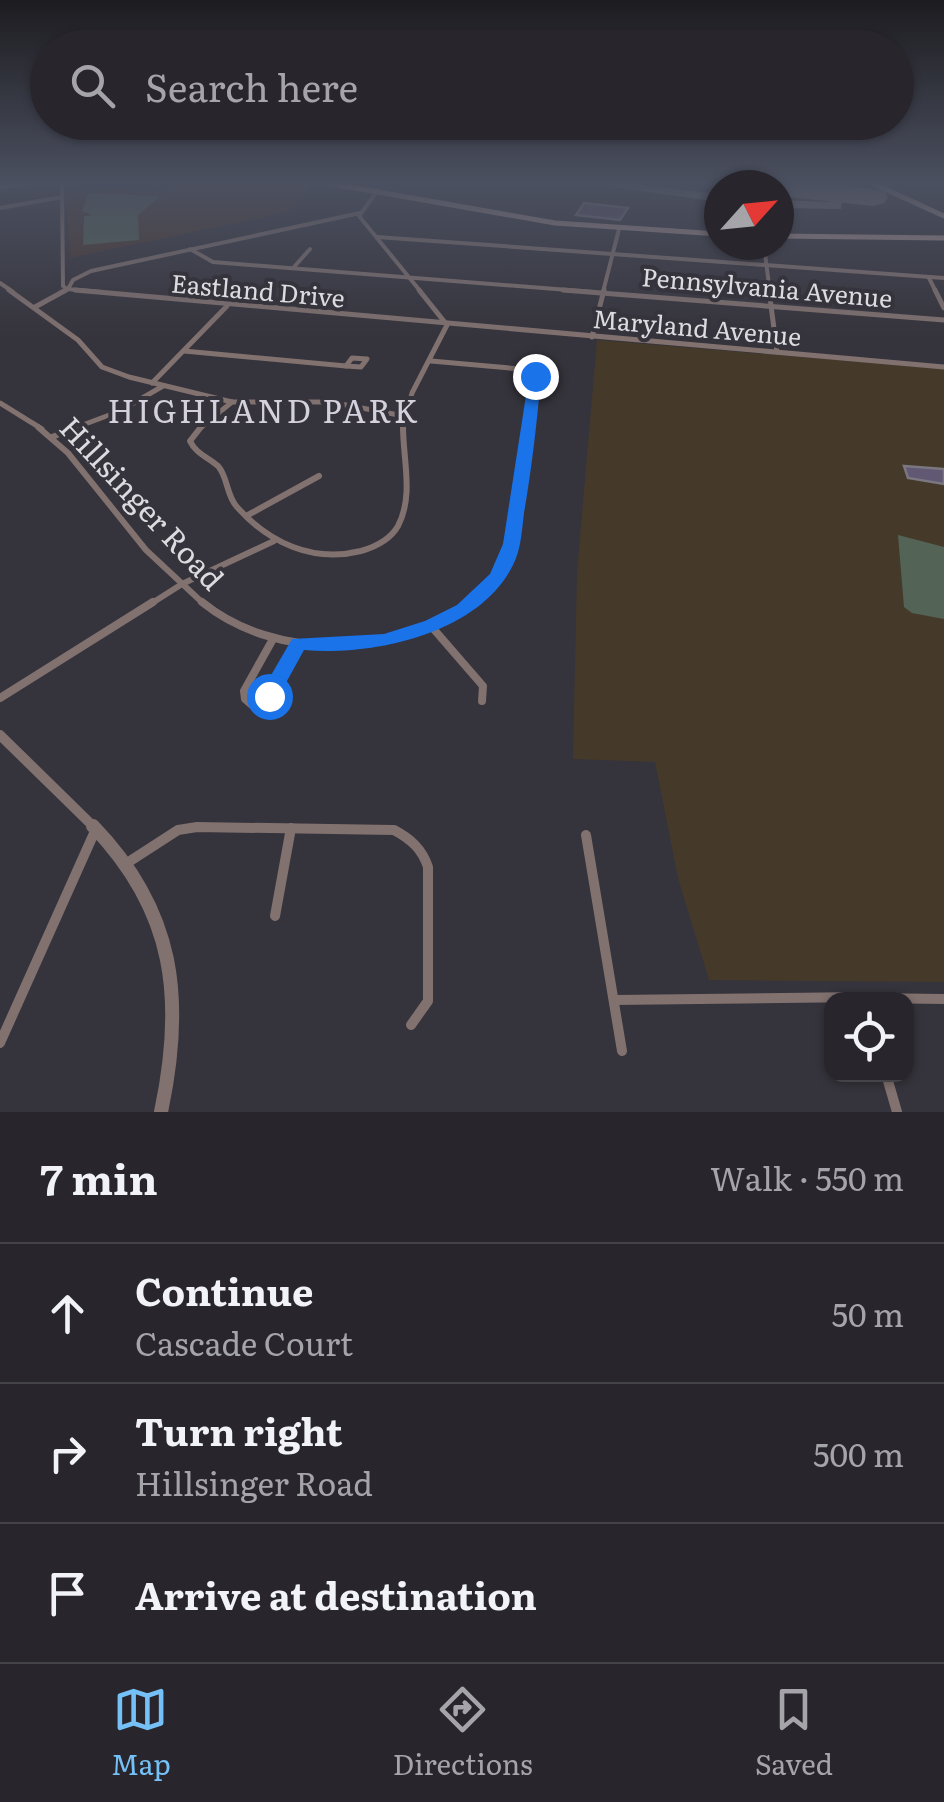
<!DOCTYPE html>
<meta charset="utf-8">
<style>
:root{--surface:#28262c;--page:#302e34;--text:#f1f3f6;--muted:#a5a5a9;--line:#444348;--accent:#75c0f6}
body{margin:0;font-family:Literata,serif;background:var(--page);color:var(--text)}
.controls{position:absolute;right:30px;bottom:30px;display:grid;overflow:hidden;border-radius:20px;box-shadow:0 2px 8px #0004}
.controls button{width:90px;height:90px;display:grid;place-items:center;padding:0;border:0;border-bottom:2px solid var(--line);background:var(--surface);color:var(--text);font:50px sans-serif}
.compass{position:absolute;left:704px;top:170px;width:90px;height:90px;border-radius:50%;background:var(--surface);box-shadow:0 2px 8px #0004;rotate:63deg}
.stop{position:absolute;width:30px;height:30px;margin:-22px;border:8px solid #1a73e8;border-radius:50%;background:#fff}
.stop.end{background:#1a73e8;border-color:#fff;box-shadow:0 2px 10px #0008}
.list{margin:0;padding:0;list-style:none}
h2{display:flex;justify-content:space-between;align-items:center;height:130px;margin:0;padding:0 40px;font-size:42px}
h2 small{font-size:32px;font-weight:400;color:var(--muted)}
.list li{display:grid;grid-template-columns:65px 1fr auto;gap:30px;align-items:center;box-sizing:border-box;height:140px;padding:0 40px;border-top:2px solid var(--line)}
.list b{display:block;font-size:38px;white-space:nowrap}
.list p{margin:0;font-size:32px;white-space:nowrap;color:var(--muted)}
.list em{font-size:32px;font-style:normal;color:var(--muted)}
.icon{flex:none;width:55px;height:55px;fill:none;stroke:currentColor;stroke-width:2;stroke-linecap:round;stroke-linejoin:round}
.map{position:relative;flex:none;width:944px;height:1112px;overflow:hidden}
.search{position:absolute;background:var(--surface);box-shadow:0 2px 8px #0004;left:30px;right:30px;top:30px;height:110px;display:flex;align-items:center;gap:25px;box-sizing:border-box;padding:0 35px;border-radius:55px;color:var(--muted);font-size:38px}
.sheet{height:550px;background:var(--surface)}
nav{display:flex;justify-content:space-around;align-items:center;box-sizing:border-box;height:140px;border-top:2px solid var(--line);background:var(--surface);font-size:28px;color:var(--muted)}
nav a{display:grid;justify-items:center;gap:5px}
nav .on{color:var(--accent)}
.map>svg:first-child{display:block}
.education{fill:#4a3730}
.medical{fill:#453a2a}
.green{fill:#536457}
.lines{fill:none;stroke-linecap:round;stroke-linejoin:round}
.taxiway{fill:#76747b;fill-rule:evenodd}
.runway{fill:#76747b;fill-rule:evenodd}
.building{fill:#615873;stroke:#7a7780;stroke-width:2.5}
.minor-far4{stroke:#81716f;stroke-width:4}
.minor-far3{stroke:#81716f;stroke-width:5}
.minor-far2{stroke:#81716f;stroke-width:6}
.minor-far1{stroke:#81716f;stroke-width:8}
.minor{stroke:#81716f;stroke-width:10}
.tertiary-far1{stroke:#81716f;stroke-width:10}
.tertiary{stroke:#81716f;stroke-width:14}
.secondary{stroke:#ac9390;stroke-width:5}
.route{fill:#1a73e8}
.labels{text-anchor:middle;stroke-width:8;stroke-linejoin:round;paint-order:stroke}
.far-street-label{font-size:25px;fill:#dcdbe0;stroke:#35333b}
.street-label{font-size:30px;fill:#dcdbe0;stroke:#35333b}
.neighbourhood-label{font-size:32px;letter-spacing:2.5px;fill:#d4d1dc;stroke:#35333b}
</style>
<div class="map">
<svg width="944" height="1112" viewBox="0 0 944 1112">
<rect width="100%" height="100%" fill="#35333b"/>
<path class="education" d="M 176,183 L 313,183 L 288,212 L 70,258 L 66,193 L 112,189 L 164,193 Z"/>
<path class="medical" d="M 597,340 L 944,369 L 944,982 L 709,980 L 678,878 L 655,762 L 573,759 L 577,572 Z"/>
<g class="green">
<path d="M 89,193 L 157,196 L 159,197 L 138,215 L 139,240 L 83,245 L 84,216 L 92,215 L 82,211 Z"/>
<path d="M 898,535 L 944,547 L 944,619 L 912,613 L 904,607 Z"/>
</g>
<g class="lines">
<g class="taxiway">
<path d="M 585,183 L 624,183 L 719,194 L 719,202 Z"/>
<path d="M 832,183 L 844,183 L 841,209 L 779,208 L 779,200 L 831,202 Z"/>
</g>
<g class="runway">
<path d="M 721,183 L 752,183 L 753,185 L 722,185 Z"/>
<path d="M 831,183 L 884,191 L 888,197 L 884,203 L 873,206 L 779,196 L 779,185 L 766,185 Z"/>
</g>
</g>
<g class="building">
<path d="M 584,203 L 628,208 L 620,220 L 576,215 Z"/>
<path d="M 904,466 L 944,469 L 944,484 L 908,478 Z"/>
</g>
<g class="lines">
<g class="minor-far4">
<path d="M 0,187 L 39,183"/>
<path d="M 378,190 L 359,216 L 421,292"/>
<path d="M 0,208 L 62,197"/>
<path d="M 377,237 L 944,278"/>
<path d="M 190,249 L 213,262 L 594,292"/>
<path d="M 765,254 L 770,292"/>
<path d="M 294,267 L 310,249"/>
<path d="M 929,278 L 936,292"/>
<path d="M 0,283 L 13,292"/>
<path d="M 67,289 L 103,292"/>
<path d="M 68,289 L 73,280 L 91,271 L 360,213"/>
<path d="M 61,292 L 67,289 L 63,286 L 62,183"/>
<path d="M 603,292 L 619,229"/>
</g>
<g class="minor-far3">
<path d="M 9,290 L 78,340 L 102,367 L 129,377 L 232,402 L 330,402 L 404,416"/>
<path d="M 75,290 L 944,367"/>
<path d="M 563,290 L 944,320"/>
<path d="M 769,290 L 777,352"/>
<path d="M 935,290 L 944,308"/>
<path d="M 35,307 L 66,290"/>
<path d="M 592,337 L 604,290"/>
<path d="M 184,351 L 346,366"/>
<path d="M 352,358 L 367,359 L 361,367 L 346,366 Z"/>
<path d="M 431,361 L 520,369 L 535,376 L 527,429"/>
<path d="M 152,383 L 227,306"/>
<path d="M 0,403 L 42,429"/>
<path d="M 72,429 L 120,411 L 163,386"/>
<path d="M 199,429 L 232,402"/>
<path d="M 403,429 L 412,393 L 447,325 L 419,290"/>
</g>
<g class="minor-far2">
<path d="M 38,427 L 68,453 L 146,550 L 205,605"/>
<path d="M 201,427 L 190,441 C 196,454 208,457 218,466 C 228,477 226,495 237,507 C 269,543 313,563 361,551 C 375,547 390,540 398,526 C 414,496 403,459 403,427"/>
<path d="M 52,437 L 78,427"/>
<path d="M 248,515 L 319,476"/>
<path d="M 149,605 L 182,584 L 274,541"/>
<path d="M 468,605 C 522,564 519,489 528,427"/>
</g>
<g class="minor-far1">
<path d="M 202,602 C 276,662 396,658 471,602"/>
<path d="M 431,626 L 483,686 L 482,701"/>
<path d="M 273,639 L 244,691 L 245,699 L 252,705 L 269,696 L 298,644"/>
<path d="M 0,698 L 153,602"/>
<path d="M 190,828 L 265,828"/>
</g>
<g class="minor">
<path d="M 586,835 L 622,1051"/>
<path d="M 127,863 L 178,830 L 197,827 L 394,830 C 411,839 422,849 428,867 L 428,1001 L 411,1025"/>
<path d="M 275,916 L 291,828"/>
<path d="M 865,998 L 944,999"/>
<path d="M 614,1000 L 864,997"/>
<path d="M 0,1043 L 95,831"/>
<path d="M 886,1074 L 897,1112"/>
</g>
<path class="tertiary-far1" d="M 0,735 L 95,828"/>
<path class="tertiary" d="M 93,826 C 175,911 185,999 161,1112"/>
<g class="secondary">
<path d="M 327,183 L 555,223 L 719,234"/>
<path d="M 872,183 L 944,216"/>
<path d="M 779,236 L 944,238"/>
</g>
</g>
<linearGradient id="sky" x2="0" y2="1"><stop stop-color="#1d1c20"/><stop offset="0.54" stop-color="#4b5060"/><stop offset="1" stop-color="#4b5060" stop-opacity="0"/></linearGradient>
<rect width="944" height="339" fill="url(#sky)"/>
<path class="route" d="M 535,372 L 541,376 C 537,422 532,467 524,513 C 522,529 521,550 513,565 C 479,634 373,656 304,650 L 276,701 L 262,701 L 259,696 L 292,639 L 384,634 L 425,621 L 457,605 L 490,574 L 503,544 L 529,376 Z"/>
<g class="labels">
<g class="far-street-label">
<text transform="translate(767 288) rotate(5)" y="9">Pennsylvania Avenue</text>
<text transform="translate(258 291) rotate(5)" y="9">Eastland Drive</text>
<text transform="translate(697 328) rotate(5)" y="9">Maryland Avenue</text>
</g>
<g class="street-label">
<text transform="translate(141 504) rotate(47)" y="10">Hillsinger Road</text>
</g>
<g class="neighbourhood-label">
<text x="264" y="423">HIGHLAND PARK</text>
</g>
</g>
</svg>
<div class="controls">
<button><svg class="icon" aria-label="locate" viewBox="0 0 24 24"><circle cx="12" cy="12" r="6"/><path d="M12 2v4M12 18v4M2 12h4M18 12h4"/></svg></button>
</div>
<svg class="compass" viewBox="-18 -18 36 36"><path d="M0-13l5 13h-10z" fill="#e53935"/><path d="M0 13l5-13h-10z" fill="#a5a5a9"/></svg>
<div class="stop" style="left:269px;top:696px"></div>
<div class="stop end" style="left:535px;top:376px"></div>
<div class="search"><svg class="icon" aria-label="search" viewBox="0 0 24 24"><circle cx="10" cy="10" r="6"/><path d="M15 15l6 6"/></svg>Search here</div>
</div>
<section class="sheet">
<h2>7 min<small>Walk · 550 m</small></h2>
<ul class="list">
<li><svg class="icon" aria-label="ahead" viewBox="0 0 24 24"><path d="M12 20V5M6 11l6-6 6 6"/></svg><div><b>Continue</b><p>Cascade Court</p></div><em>50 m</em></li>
<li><svg class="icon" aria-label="right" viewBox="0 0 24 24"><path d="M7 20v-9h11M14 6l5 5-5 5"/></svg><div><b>Turn right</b><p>Hillsinger Road</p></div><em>500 m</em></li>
<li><svg class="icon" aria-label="arrive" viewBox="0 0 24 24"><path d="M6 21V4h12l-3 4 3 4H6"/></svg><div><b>Arrive at destination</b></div></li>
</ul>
</section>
<nav>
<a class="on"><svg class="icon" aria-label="map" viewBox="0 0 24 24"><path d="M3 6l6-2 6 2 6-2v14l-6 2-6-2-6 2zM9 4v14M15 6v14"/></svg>Map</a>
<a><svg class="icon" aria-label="directions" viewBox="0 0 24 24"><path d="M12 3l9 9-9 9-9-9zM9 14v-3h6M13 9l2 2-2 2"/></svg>Directions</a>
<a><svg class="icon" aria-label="saved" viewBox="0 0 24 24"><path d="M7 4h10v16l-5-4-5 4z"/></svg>Saved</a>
</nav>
